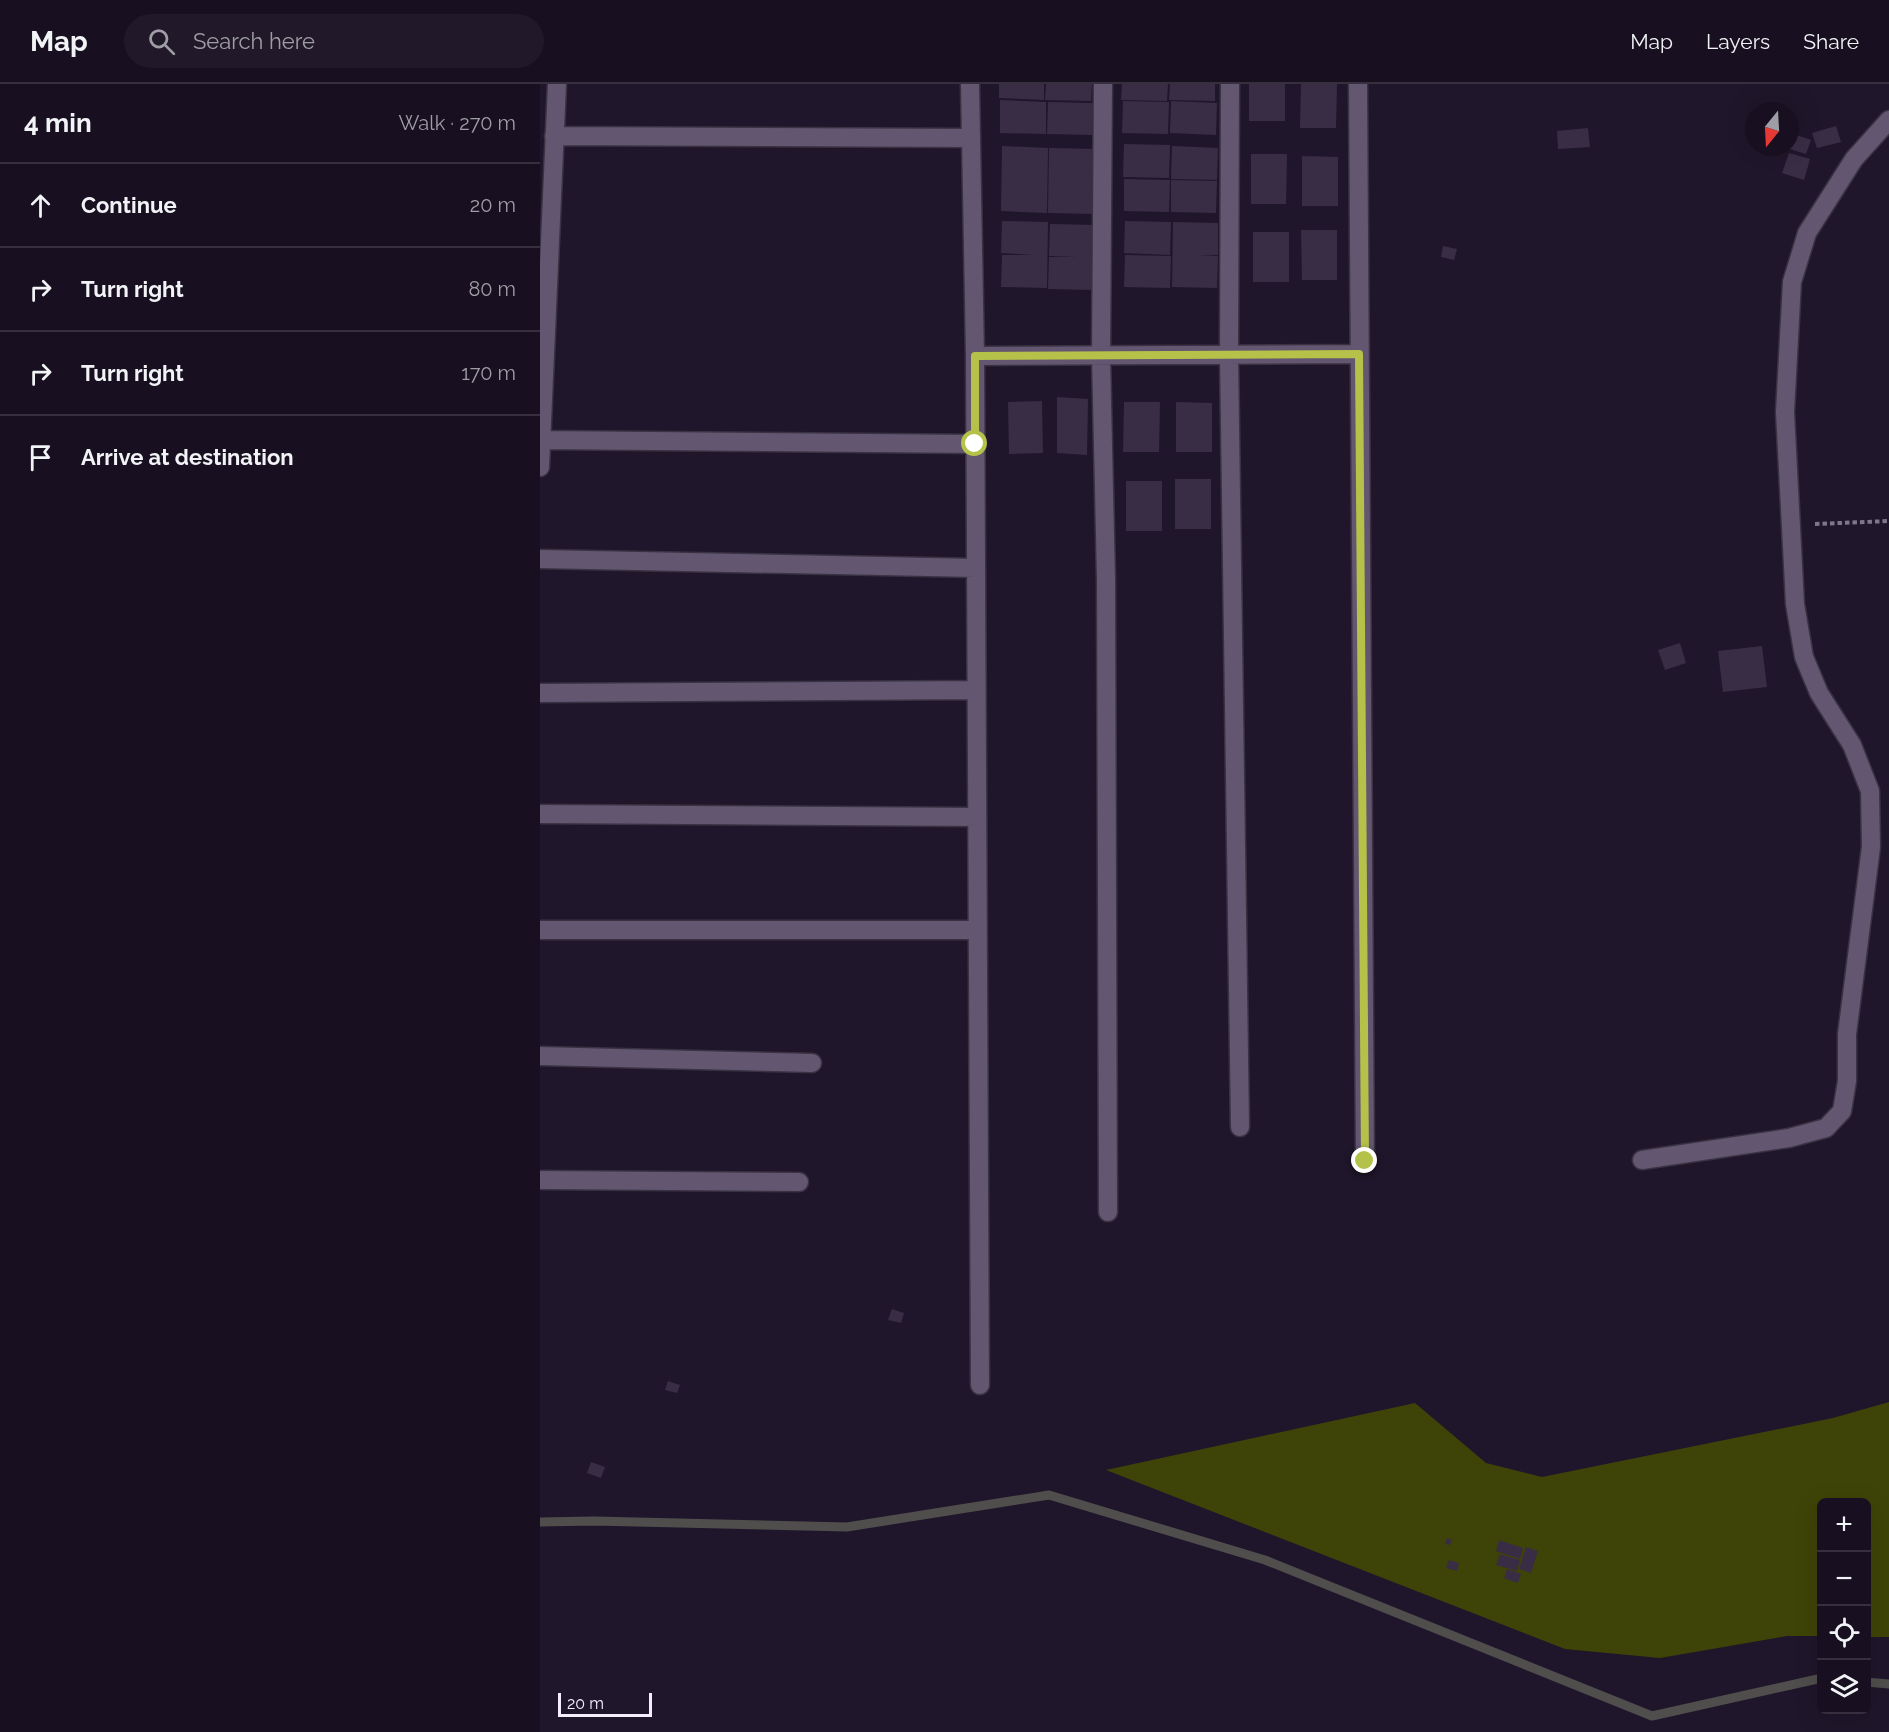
<!DOCTYPE html>
<html lang="en">
<head>
<meta charset="utf-8">
<style>
  body { margin:0; font-family:Raleway,sans-serif; background:#211929; color:#f1f3f6 }
  .controls { position:absolute; right:18px; bottom:18px; display:grid; overflow:hidden; border-radius:9px; box-shadow:0 6px 24px #0002 }
  .controls button { width:54px; height:54px; display:grid; place-items:center; padding:0; border:0; border-bottom:2px solid #36303e; background:#181020; color:#f1f3f6; font:30px sans-serif }
  .compass { position:absolute; left:1205px; top:18px; width:54px; height:54px; border-radius:50%; background:#181020; box-shadow:0 6px 24px #0002; rotate:198deg }
  .scale { position:absolute; left:18px; bottom:15px; width:94px; box-sizing:border-box; padding-left:6px; border:3px solid #f4edfd; border-top:0; font-size:16px; line-height:21px; white-space:nowrap; color:#f4edfd; -webkit-text-stroke:4px #20162b; paint-order:stroke }
  .stop { position:absolute; width:18px; height:18px; margin:-14px; border:4px solid #b5c249; border-radius:50%; background:#fff }
  .stop.end { background:#b5c249; border-color:#fff; box-shadow:0 2px 6px #0008 }
  .list { margin:0; padding:0; list-style:none }
  h2 { display:flex; justify-content:space-between; align-items:center; height:78px; margin:0; padding:0 24px; font-size:26px }
  h2 small { font-size:20px; font-weight:400; color:#9f9da5 }
  .list li { display:grid; grid-template-columns:39px 1fr auto; gap:18px; align-items:center; box-sizing:border-box; height:84px; padding:0 24px; border-top:2px solid #36303e }
  .list b { display:block; font-size:22px; white-space:nowrap }
  .list em { font-size:20px; font-style:normal; color:#9f9da5 }
  .icon { flex:none; width:33px; height:33px; fill:none; stroke:currentColor; stroke-width:2; stroke-linecap:round; stroke-linejoin:round }
  .map { position:relative; flex:none; width:1349px; height:1648px; overflow:hidden }
  header { display:flex; align-items:center; gap:36px; box-sizing:border-box; height:84px; padding:0 30px; background:#181020; border-bottom:2px solid #36303e }
  header strong { font-size:28px }
  nav { display:flex; gap:33px; margin-inline-start:auto; font-size:21px }
  .search { width:420px; height:54px; background:#211929; display:flex; align-items:center; gap:15px; box-sizing:border-box; padding:0 21px; border-radius:33px; color:#9f9da5; font-size:22px }
  main { display:flex }
  aside { flex:1; background:#181020 }
  .map>svg:first-child { display:block }
  .forest { fill:#3e4407 }
  .lines { fill:none; stroke-linecap:round; stroke-linejoin:round }
  .stream { stroke:#4f4e4c; stroke-width:9 }
  .building { fill:#382d44 }
  .minor-casing { stroke:#393242; stroke-width:21 }
  .path { stroke:#7f7789; stroke-width:4; stroke-dasharray:4.5 3; stroke-linecap:butt }
  .minor { stroke:#625670; stroke-width:18 }
  .route { stroke:#b5c249; stroke-width:8 }
</style>
</head>
<body>
<header>
<strong>Map</strong>
<div class="search"><svg class="icon" aria-label="search" viewBox="0 0 24 24"><circle cx="10" cy="10" r="6"/><path d="M15 15l6 6"/></svg>Search here</div>
<nav><a>Map</a><a>Layers</a><a>Share</a></nav>
</header>
<main>
<aside>
<h2>4 min<small>Walk · 270 m</small></h2>
<ul class="list">
<li><svg class="icon" aria-label="ahead" viewBox="0 0 24 24"><path d="M12 20V5M6 11l6-6 6 6"/></svg><div><b>Continue</b></div><em>20 m</em></li>
<li><svg class="icon" aria-label="right" viewBox="0 0 24 24"><path d="M7 20v-9h11M14 6l5 5-5 5"/></svg><div><b>Turn right</b></div><em>80 m</em></li>
<li><svg class="icon" aria-label="right" viewBox="0 0 24 24"><path d="M7 20v-9h11M14 6l5 5-5 5"/></svg><div><b>Turn right</b></div><em>170 m</em></li>
<li><svg class="icon" aria-label="arrive" viewBox="0 0 24 24"><path d="M6 21V4h12l-3 4 3 4H6"/></svg><div><b>Arrive at destination</b></div></li>
</ul>
</aside>
<div class="map">
<svg width="1349" height="1648" viewBox="0 0 1349 1648">
  <rect width="100%" height="100%" fill="#20162b"/>
  <path class="forest" d="M1349,1318V1553H1327L1326,1418H1282L1281,1552H1247L1120,1574L1025,1565L566,1386L875,1319L946,1379L1002,1393L1293,1334Z"/>
  <g class="lines">
    <path class="stream" d="M0,1438L54,1437L307,1443L509,1411L725,1476L1112,1632L1282,1594
      M1326,1598L1349,1600"/>
  </g>
  <path class="building" d="M459,0H504V16L459,14Z
    M506,0H552L551,17L505,16Z
    M582,0H628L627,17L581,16Z
    M630,0H675V17L629,16Z
    M709,0H745V37H709Z
    M761,0H797L796,44H760Z
    M460,16L506,18V50L460,49Z
    M583,17L629,18L628,50L582,49Z
    M631,17L677,19L676,51L630,49Z
    M508,18L553,19L552,51L507,50Z
    M1296,42L1301,58L1277,64L1272,49Z
    M1048,44L1050,63L1018,65L1017,47Z
    M1251,49L1271,56L1266,70L1250,65Z
    M584,60L630,61L629,94L583,93Z
    M462,62L508,64L507,129L461,127Z
    M632,62L678,64L677,96L631,95Z
    M509,64L555,65L554,130L508,129Z
    M1249,69L1270,75L1264,96L1242,89Z
    M711,70H747L746,120H711Z
    M762,72L798,73V122H762Z
    M584,95L630,96L629,128L584,127Z
    M631,96L677,97L676,129L631,128Z
    M462,137L508,138L507,204L461,203L462,171H495L461,169Z
    M585,137L631,138L630,171L584,169Z
    M633,138L678,139V171L659,172H678L677,204L632,203Z
    M510,140L555,141L554,206L508,205L509,173H537L509,172Z
    M761,146H797V196H762Z
    M713,148H749V198H713Z
    M903,162L917,165L914,176L901,173Z
    M585,171L631,172L630,204L584,203Z
    M517,313L548,315L547,371L517,369Z
    M502,317L503,369L469,370L468,318Z
    M584,318H620L619,368H583Z
    M636,318L672,319V368H636Z
    M635,395H671V445H635Z
    M586,397H622V447H586Z
    M1140,559L1146,579L1125,586L1118,566Z
    M1222,562L1227,603L1183,608L1178,567Z
    M352,1225L364,1229L361,1239L348,1236Z
    M128,1297L140,1301L137,1309L125,1306Z
    M51,1378L65,1383L61,1394L47,1389Z
    M907,1454L912,1456L910,1461L905,1460Z
    M959,1456L983,1464L980,1475L956,1467Z
    M986,1463L998,1467L991,1489L979,1485Z
    M960,1470L980,1476L977,1487L956,1481Z
    M909,1476L919,1479L917,1487L906,1484Z
    M967,1485L981,1490L978,1499L964,1494Z"/>
  <g class="lines">
    <g class="minor-casing">
      <path id="minor" d="M430,0L435,272L440,1301
        M563,0L561,272L566,495L568,1128
        M690,0L689,271L700,1043
        M818,0L825,1077
        M14,52L431,54
        M435,272L819,270
        M1,356L435,360
        M0,383L17,0
        M0,475L436,484
        M0,609L436,606
        M0,730L437,733
        M0,846H437
        M0,972L272,979
        M1102,1076L1249,1054L1286,1044L1302,1027L1307,997V950L1331,763L1330,707L1312,661L1279,609L1264,573L1255,520L1245,328L1252,198L1267,149L1314,75L1349,36
        M0,1096L259,1098"/>
    </g>
    <path class="path" d="M1275,440L1349,437"/>
    <use href="#minor" class="minor"/>
  </g>
  <g class="lines">
    <path class="route" d="M435,360V272L819,270L825,1077"/>
  </g>
</svg>
<div class="controls">
<button>+</button>
<button>−</button>
<button><svg class="icon" aria-label="locate" viewBox="0 0 24 24"><circle cx="12" cy="12" r="6"/><path d="M12 2v4M12 18v4M2 12h4M18 12h4"/></svg></button>
<button><svg class="icon" aria-label="layers" viewBox="0 0 24 24"><path d="M12 4l9 5-9 5-9-5zM3 14l9 5 9-5"/></svg></button>
</div>
<svg class="compass" viewBox="-18 -18 36 36"><path d="M0-13l5 13h-10z" fill="#e53935"/><path d="M0 13l5-13h-10z" fill="#9f9da5"/></svg>
<div class="scale">20 m</div>
<div class="stop" style="left:435px;top:360px"></div>
<div class="stop end" style="left:825px;top:1077px"></div>
</div>
</main>
</body>
</html>
